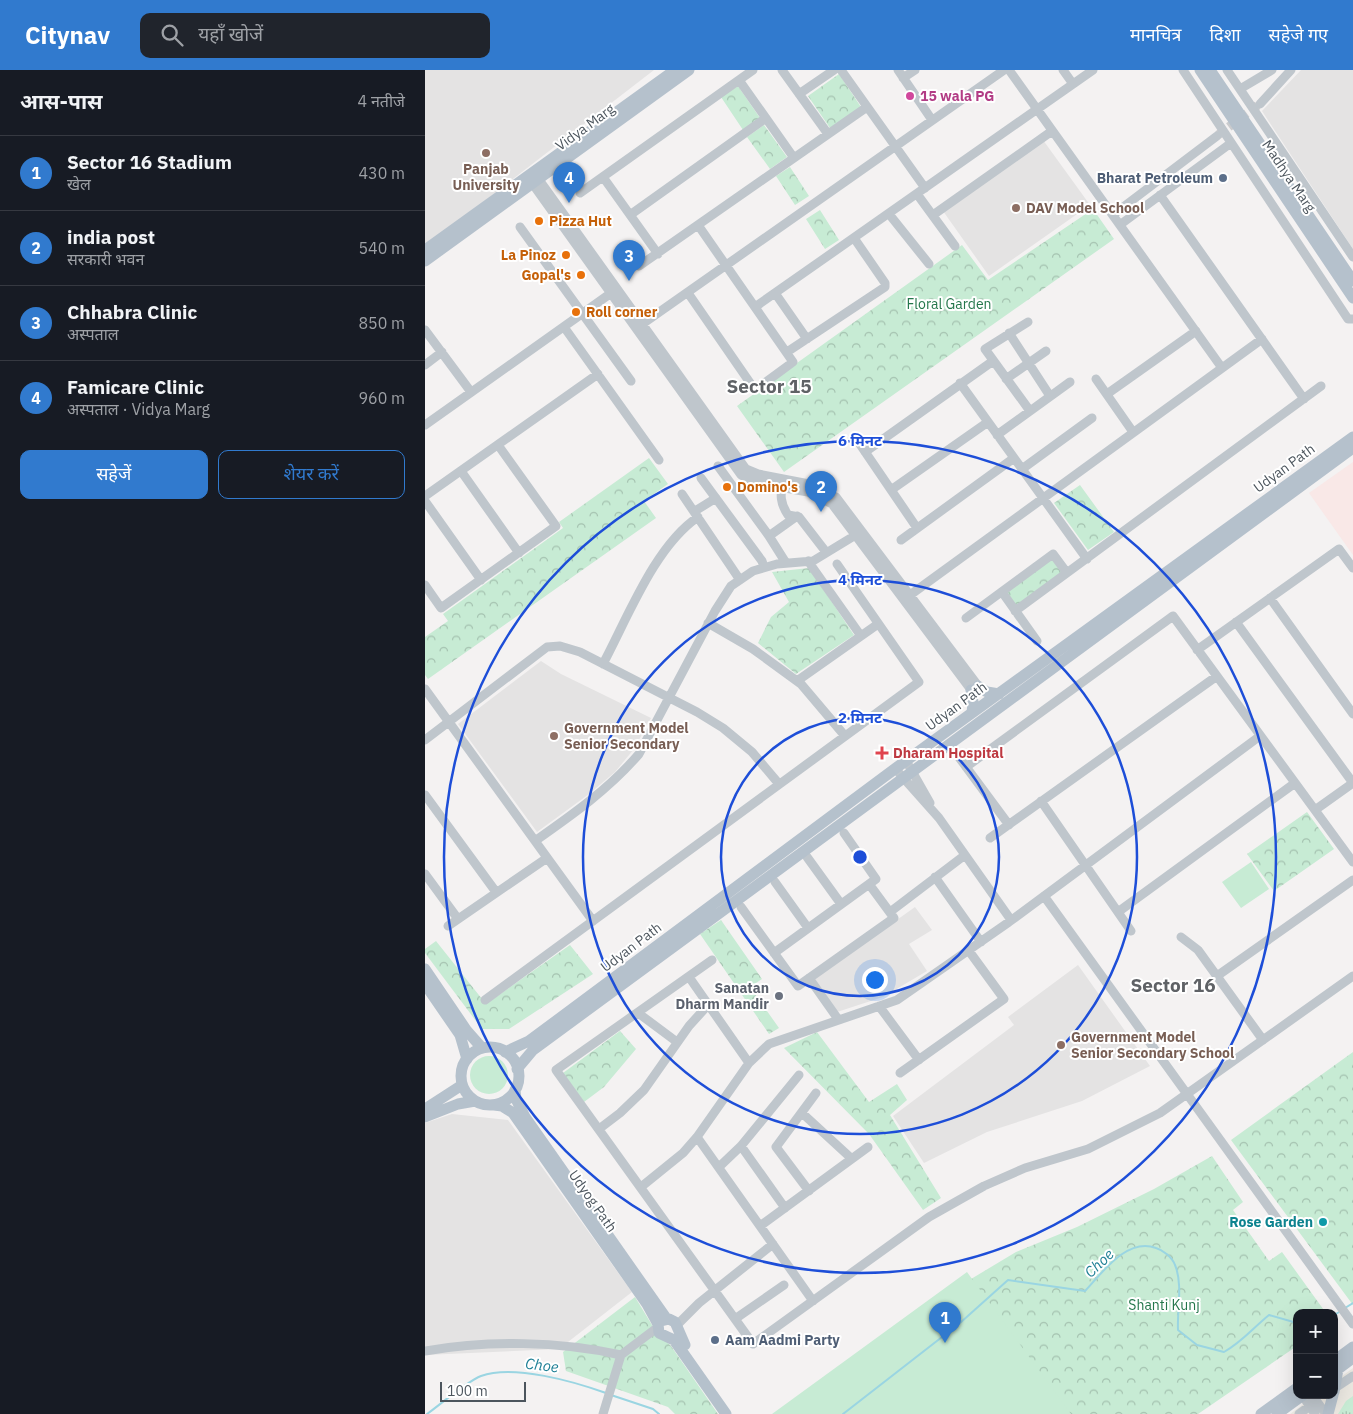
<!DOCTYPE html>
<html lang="hi">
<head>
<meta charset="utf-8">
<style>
  body { margin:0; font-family:"IBM Plex Sans","Noto Sans Devanagari",sans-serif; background:#20242c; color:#f1f3f6 }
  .controls { position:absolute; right:15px; bottom:15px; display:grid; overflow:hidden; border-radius:10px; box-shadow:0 5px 20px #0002 }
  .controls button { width:45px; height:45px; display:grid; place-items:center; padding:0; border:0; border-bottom:1px solid #363941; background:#171b24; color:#f1f3f6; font:25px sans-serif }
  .scale { position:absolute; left:15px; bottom:12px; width:86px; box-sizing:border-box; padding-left:5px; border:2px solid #4c555d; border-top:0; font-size:14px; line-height:18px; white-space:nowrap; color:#4c555d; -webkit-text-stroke:4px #fff; paint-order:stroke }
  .you { position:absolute; left:449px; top:909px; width:18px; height:18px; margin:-12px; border:4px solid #fff; border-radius:50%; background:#1a73e8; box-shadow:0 0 0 8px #1a73e833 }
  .badge { display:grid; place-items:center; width:32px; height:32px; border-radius:50%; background:#317ace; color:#fff; font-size:16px; font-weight:700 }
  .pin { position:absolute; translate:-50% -41px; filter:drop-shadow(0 1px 2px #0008) }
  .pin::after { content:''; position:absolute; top:26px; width:18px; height:15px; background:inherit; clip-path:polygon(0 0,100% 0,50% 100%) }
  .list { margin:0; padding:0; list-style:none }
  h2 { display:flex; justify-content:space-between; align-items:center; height:65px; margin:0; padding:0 20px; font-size:21px }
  h2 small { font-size:16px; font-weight:400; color:#9ea1a6 }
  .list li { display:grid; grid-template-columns:32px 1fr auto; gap:15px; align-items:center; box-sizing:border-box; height:75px; padding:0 20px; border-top:1px solid #363941 }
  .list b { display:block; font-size:19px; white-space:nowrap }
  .list p { margin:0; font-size:16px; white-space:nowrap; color:#9ea1a6 }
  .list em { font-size:16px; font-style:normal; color:#9ea1a6 }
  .actions { display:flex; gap:10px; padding:15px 20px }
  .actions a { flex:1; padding:11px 0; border:1px solid #317ace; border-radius:10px; text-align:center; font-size:18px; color:#317ace }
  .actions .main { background:#317ace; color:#fff }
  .icon { flex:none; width:28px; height:28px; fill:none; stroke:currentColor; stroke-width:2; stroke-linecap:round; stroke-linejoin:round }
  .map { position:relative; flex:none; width:928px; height:1344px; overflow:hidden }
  header { display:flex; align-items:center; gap:30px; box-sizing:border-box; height:70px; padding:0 25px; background:#317ace; color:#fff }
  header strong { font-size:24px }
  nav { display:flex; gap:28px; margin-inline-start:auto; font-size:18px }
  .search { width:350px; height:45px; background:#20242c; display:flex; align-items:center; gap:12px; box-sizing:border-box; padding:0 18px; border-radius:10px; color:#9ea1a6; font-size:19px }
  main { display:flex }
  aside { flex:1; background:#171b24 }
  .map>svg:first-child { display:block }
  .commercial { fill:#eae7e0 }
  .education { fill:#e4e3e3 }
  .medical { fill:#f9e8e7 }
  .grass { fill:url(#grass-tufts) }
  .forest { fill:url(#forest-crowns) }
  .garden { fill:#c7ebd4 }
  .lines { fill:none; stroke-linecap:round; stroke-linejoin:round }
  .stream { stroke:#9ad5e2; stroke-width:2 }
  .minor-tunnel { stroke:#cacbcd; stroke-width:9; stroke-dasharray:9 4.5; stroke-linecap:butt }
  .minor { stroke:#bfc6cc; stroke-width:9 }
  .major { stroke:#b5c1cc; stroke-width:11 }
  .ring { fill:none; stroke:#1d4ed8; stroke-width:2.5 }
  .hotel-dot { fill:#d1479c; stroke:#fff; stroke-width:2 }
  .education-dot { fill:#8d6e63; stroke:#fff; stroke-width:2 }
  .service-dot { fill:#5c6f8a; stroke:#fff; stroke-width:2 }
  .food-dot { fill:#e8710a; stroke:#fff; stroke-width:2 }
  .health-dot { fill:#e0444e; stroke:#fff; stroke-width:2 }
  .worship-dot { fill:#6b7280; stroke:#fff; stroke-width:2 }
  .culture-dot { fill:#0f9aa8; stroke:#fff; stroke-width:2 }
  .labels { text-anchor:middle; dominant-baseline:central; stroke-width:4; stroke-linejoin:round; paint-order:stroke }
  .hotel-label { font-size:14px; font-weight:bold; fill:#b23c85; stroke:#fff; text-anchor:start }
  .street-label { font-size:14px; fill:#4c555d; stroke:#fff }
  .education-label { font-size:14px; font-weight:bold; fill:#785e54; stroke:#fff; text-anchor:start }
  .service-label { font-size:14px; font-weight:bold; fill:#4e5e75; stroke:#fff; text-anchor:end }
  .food-label { font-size:14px; font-weight:bold; fill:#c56008; stroke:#fff; text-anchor:start }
  .park-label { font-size:14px; fill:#24764b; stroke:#fff }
  .health-label { font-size:14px; font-weight:bold; fill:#be3a42; stroke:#fff; text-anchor:start }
  .worship-label { font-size:14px; font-weight:bold; fill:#5b616d; stroke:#fff; text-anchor:end }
  .culture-label { font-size:14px; font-weight:bold; fill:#0d838f; stroke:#fff; text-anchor:end }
  .water-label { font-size:15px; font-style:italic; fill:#1e7f95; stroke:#fff }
  .district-label { font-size:19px; font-weight:bold; fill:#5f6266; stroke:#fff }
  .centre { fill:#1d4ed8; stroke:#fff; stroke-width:2.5 }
  .ring-label { font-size:15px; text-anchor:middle; font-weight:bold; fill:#1d4ed8; stroke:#fff; stroke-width:4; stroke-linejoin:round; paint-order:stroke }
</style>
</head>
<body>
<header>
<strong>Citynav</strong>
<div class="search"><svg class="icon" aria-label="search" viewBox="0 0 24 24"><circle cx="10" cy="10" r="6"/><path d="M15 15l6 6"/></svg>यहाँ खोजें</div>
<nav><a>मानचित्र</a><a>दिशा</a><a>सहेजे गए</a></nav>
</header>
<main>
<aside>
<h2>आस-पास<small>4 नतीजे</small></h2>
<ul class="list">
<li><span class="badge">1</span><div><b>Sector 16 Stadium</b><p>खेल</p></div><em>430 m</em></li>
<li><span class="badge">2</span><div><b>india post</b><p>सरकारी भवन</p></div><em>540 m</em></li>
<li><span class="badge">3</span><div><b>Chhabra Clinic</b><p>अस्पताल</p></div><em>850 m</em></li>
<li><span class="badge">4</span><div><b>Famicare Clinic</b><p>अस्पताल · Vidya Marg</p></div><em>960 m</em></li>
</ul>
<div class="actions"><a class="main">सहेजें</a><a>शेयर करें</a></div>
</aside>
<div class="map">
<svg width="928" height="1344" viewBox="0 0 928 1344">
  <defs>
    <pattern id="grass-tufts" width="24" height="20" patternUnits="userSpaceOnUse" patternTransform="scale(1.25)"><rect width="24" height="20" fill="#c7ebd4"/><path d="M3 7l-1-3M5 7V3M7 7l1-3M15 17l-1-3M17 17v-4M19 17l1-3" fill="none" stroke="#a4c1af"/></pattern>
    <pattern id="forest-crowns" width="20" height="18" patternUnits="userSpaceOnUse" patternTransform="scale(1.25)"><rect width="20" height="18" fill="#c7ebd4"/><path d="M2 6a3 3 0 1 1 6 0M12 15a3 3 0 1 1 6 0" fill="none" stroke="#a4c1af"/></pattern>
  </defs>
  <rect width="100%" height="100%" fill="#f4f2f2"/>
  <path class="commercial" d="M928,1298V1344H865L891,1325H909V1312Z"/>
  <path class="education" d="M0,0H229L0,177Z
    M876,0H928V179L837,41Z
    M618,70L665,135L564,206L518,141Z
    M116,591L136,604L226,648L209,679L190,702L164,724L112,762L33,654Z
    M490,837L507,860L484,874L502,901L458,927L412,942L389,909Z
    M653,895L725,996L657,1031L562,1062L499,1093L468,1046L589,955L583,947Z
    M27,1044L83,1050L207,1222L134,1279L0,1285V1053Z"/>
  <path class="medical" d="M928,392V485L884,423Z"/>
  <path class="grass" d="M928,1326V1344H913L921,1331Z"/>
  <path class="forest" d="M414,4L436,37L405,58L383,26Z
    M313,16L335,48L318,60L296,27Z
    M339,55L362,87L345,99L322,67Z
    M365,97L384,126L370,135L351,106Z
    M668,139L689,169L359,402L312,336L537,175L563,210Z
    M395,140L414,170L400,179L381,149Z
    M224,388L243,414L219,431L231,448L3,609L0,605V567L23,551L18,544L138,458L134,452Z
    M655,415L689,462L663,480L629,433Z
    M627,487L638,502L591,536L581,522Z
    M384,498L429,565L371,604L333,573L346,547L364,532L347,502Z
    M882,742L909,779L849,821L822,784Z
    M296,850L337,909L325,917L354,958L344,964L275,864Z
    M11,871L61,934L145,875L168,904L84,959H57L0,883V879Z
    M195,961L211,979L179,1017L159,1032L138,1003Z
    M392,962L444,1032L472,1014L482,1030L465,1045L516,1128L498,1140L444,1064L359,978Z
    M928,982V1235L806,1070Z
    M787,1086L818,1132L808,1140L844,1191L857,1182L901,1243H872V1276L773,1344H643L546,1209L591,1182L652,1157L729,1119Z
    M210,1227L230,1260L246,1276L293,1344H250L243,1337L141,1301L138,1282Z"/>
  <path class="garden" d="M826,792L844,819L816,838L797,812Z
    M45 1005a19 19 0 1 1 38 0a19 19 0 1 1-38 0Z
    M542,1202L646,1344H347Z"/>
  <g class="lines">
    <path class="stream" d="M920,1238L928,1233
      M909,1245L916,1241
      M186,1325L228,1339L234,1344
      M2,1344C16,1334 41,1312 56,1306C89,1294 150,1312 181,1323
      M418,1344L535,1253L583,1210L660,1221C677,1203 702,1167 731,1178C738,1180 747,1187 750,1195C758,1214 752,1240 753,1260L772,1275L799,1282C817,1272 828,1258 844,1245L872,1253"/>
    <path class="minor-tunnel" d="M793,65L833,35"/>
    <path class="minor" d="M357,0L403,64
      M416,0L500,118
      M473,0L507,50
      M584,0L797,298
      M638,0L648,14
      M758,0L923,249H928
      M802,0L928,187
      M478,8L490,0
      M314,10L369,88
      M815,19L847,0
      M374,24L409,0
      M835,34L866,0
      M110,104L321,399L333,404L384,414L411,427L557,621
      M178,107L233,184
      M104,109L316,405L332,413L383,422L407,434L550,625
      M155,123L328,0
      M492,124L530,176
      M735,125L879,329
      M464,144L504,194
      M689,144L792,66
      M205,145L341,48
      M508,145L627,61
      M696,154L806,73
      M95,157L206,311
      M214,196L442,37
      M263,223L330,320L368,292L273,155
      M350,223L382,269
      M330,237L668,0
      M603,252L560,279L605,341
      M139,257L234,390
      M213,257L579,0
      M0,260L46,322
      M584,263L625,326
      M362,282L460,217V213L429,168
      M0,295L17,282
      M581,309L621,281
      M671,309L708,362
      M535,313L662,489
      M682,324L771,261
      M0,355L189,221
      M572,365L645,312
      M430,367L492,458
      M440,382L568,291
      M293,396L344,466
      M597,399L667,348
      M36,401L94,483
      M276,408L337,491L339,497
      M358,411C355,425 355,433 363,445L374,447L401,482
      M466,420L563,352
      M257,424L315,510
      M0,426L173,304
      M0,431L56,510
      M270,441L291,428
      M476,470L589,388
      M383,491L436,566
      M361,493L344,466L372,446
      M0,515L16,538L131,456L73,375
      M577,522L612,571
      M481,528L837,269
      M845,528L928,644
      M590,541L896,316
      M541,548L628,484L642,503
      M811,552L928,713
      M283,553L328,579L376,614L420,666
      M772,580L914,479L928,498
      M178,594C203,547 230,476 273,447
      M372,611L453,554
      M0,619L168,851
      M0,670L122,577L135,576L155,582L272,642L298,658L327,682L354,714
      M533,686L584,755
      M484,696L505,733
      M541,697L748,546L928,792
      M474,703L514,748L586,850
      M0,725L71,822
      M616,731L706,861
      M890,740L928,713
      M565,768L792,606
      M110,771C147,745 184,719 214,684L290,541L306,516L328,501L352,494L388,491L434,463
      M382,787L416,834
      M0,804L33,849
      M510,807L556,872
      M350,812L383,858
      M619,826L928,1254
      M316,837L373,916L469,848L444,814
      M465,842L540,785
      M693,842L870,713
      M23,856L122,788
      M756,867L773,880L838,970
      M349,883L451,809L419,763
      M287,890L131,1000L328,1274L504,1147L559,1116L600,1098L663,1079L735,1043L928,906
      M792,906L928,810
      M264,907L324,993
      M384,908L413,949
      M60,930L494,612L412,494
      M454,936L494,990
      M213,943L252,972
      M475,1003L579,929L544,881
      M377,1043L427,1089
      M174,1059L195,1043L219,1020L264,956L283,935
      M272,1067L388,1231
      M316,1076L360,1138
      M294,1097L316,1076L374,1005
      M216,1117L258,1083L272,1067L324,993L344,974L472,930L584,852L835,666
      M384,1121L351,1077L391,1023
      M335,1156L443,1077
      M310,1249L359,1215
      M252,1255L274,1233L348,1174
      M0,1281C63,1270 134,1271 196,1285
      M910,1318L928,1306
      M877,1325L890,1344
      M887,1325L901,1344
      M178,1344L196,1285L233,1257
      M874,1344L885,1336"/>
    <path class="major" d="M775,0L928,228
      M785,0L928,211
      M0,180L250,0
      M0,191L264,0
      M553,616L562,622L574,624
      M546,620L548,632L547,643
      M0,899L42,961L57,978
      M0,914L35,965L42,989
      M36 1006a29 29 0 1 1 58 0a29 29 0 1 1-58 0Z
      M80,982L104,971L471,698L928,367
      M92,999L108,980C380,778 654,578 928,378
      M90,1020L91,1029L100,1047L241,1248
      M69,1035L77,1036L88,1043L222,1234L233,1254L234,1263L249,1270L301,1344
      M0,1039L37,1015
      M0,1047L33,1034L50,1031
      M236,1251L244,1249L250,1252L260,1275
      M909,1291L928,1277
      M909,1302L928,1288
      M909,1322L913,1299
      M836,1344L872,1318
      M852,1344L878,1325
      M903,1344L908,1325"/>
  </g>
  <g class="ring">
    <circle cx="435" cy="787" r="139"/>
    <circle cx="435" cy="787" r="277"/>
    <circle cx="435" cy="787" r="416"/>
  </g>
  <circle class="hotel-dot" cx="485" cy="26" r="5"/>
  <g class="education-dot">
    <circle cx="61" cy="83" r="5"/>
    <circle cx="591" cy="138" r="5"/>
    <circle cx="129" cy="666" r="5"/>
    <circle cx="636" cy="975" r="5"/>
  </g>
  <g class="service-dot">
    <circle cx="798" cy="108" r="5"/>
    <circle cx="290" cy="1270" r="5"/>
  </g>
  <g class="food-dot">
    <circle cx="114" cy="151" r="5"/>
    <circle cx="141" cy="185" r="5"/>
    <circle cx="156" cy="205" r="5"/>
    <circle cx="151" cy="242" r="5"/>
    <circle cx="302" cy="417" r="5"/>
  </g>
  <path class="health-dot" d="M454.5 675.5h5v5h5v5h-5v5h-5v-5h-5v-5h5z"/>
  <circle class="worship-dot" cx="354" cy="926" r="5"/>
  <circle class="culture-dot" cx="898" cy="1152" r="5"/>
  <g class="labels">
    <g class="hotel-label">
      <text x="495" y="26">15 wala PG</text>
    </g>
    <g class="street-label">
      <text transform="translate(160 57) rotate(-36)">Vidya Marg</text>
      <text transform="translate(864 106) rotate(56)">Madhya Marg</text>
      <text transform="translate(859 398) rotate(-36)">Udyan Path</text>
      <text transform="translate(531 636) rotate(-36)">Udyan Path</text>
      <text transform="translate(206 877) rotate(-37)">Udyan Path</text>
      <text transform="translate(168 1131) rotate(55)">Udyog Path</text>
    </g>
    <g class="education-label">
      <text x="61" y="99" text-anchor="middle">Panjab<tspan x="61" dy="16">University</tspan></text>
      <text x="601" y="138">DAV Model School</text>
      <text x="139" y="658">Government Model<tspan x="139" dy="16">Senior Secondary</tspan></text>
      <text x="646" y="967">Government Model<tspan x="646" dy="16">Senior Secondary School</tspan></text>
    </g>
    <g class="service-label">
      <text x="788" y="108">Bharat Petroleum</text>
      <text x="300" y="1270" text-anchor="start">Aam Aadmi Party</text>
    </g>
    <g class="food-label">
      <text x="124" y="151">Pizza Hut</text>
      <text x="131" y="185" text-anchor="end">La Pinoz</text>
      <text x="146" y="205" text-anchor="end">Gopal's</text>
      <text x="161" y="242">Roll corner</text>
      <text x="312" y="417">Domino's</text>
    </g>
    <g class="park-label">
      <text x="524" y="234">Floral Garden</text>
      <text x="739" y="1235">Shanti Kunj</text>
    </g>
    <g class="health-label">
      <text x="468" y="683">Dharam Hospital</text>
    </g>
    <g class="worship-label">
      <text x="344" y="918">Sanatan<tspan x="344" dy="16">Dharm Mandir</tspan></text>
    </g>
    <g class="culture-label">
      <text x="888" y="1152">Rose Garden</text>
    </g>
    <g class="water-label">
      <text transform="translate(674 1193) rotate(-44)">Choe</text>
      <text transform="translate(117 1295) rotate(7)">Choe</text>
    </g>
    <g class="district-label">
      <text x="344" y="316">Sector 15</text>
      <text x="748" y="915">Sector 16</text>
    </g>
  </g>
  <circle cx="435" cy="787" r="8" class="centre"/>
  <g class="ring-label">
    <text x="435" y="376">6 मिनट</text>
    <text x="435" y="515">4 मिनट</text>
    <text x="435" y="653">2 मिनट</text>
  </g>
</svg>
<div class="controls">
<button>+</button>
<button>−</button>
</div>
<div class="scale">100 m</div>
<div class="you"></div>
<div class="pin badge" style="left:520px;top:1273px">1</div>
<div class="pin badge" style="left:396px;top:442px">2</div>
<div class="pin badge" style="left:204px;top:211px">3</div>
<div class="pin badge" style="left:144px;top:133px">4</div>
</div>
</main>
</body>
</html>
